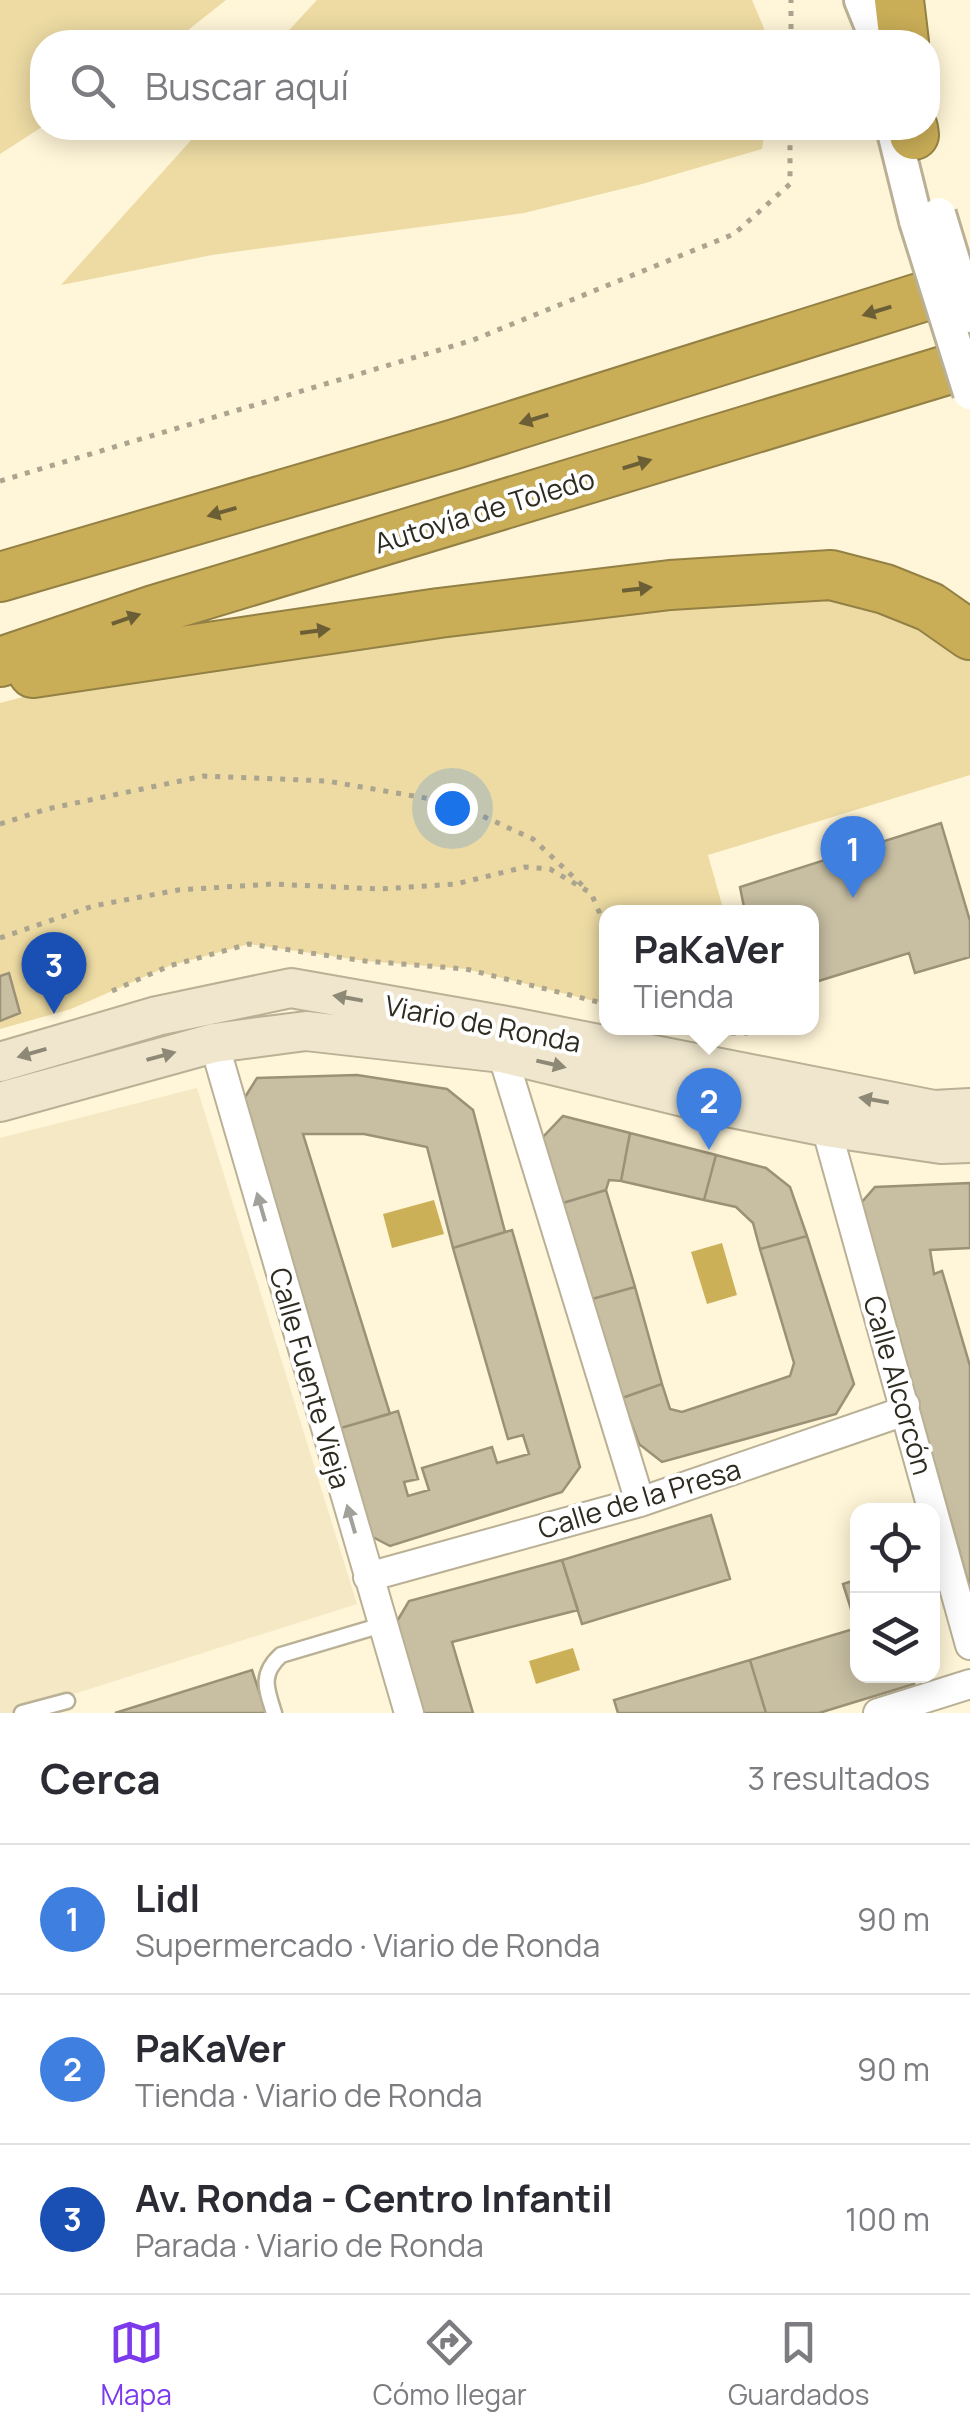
<!DOCTYPE html>
<html lang="es">
<head>
<meta charset="utf-8">
<style>
  body { margin:0; font-family:Manrope,sans-serif; background:#f2f2f3; color:#2b2b33 }
  .controls { position:absolute; right:30px; bottom:30px; display:grid; overflow:hidden; border-radius:20px; box-shadow:0 5px 25px #0003 }
  .controls button { width:90px; height:90px; display:grid; place-items:center; padding:0; border:0; border-bottom:2px solid #e1e1e2; background:#fff; color:#2b2b33; font:50px sans-serif }
  .you { position:absolute; left:452px; top:808px; width:35px; height:35px; margin:-25px; border:8px solid #fff; border-radius:50%; background:#1a73e8; box-shadow:0 0 0 15px #1a73e833 }
  .badge { display:grid; place-items:center; width:65px; height:65px; border-radius:50%; background:#7c3aed; color:#fff; font-size:32px; font-weight:700 }
  .pin { position:absolute; translate:-50% -82px; filter:drop-shadow(0 2px 5px #0008) }
  .pin::after { content:''; position:absolute; top:52px; width:35px; height:30px; background:inherit; clip-path:polygon(0 0,100% 0,50% 100%) }
  .popup { position:absolute; left:599px; top:905px; width:220px; height:130px; box-sizing:border-box; display:grid; place-content:center; border-radius:20px; background:#fff; filter:drop-shadow(0 2px 8px #0005); font-size:32px; white-space:nowrap; color:#7c7c81 }
  .popup b { font-size:38px; color:#2b2b33 }
  .popup::after { content:''; position:absolute; left:50%; top:100%; margin-left:-20px; border:20px solid transparent; border-top-color:#fff }
  .list { margin:0; padding:0; list-style:none }
  h2 { display:flex; justify-content:space-between; align-items:center; height:130px; margin:0; padding:0 40px; font-size:42px }
  h2 small { font-size:32px; font-weight:400; color:#7c7c81 }
  .list li { display:grid; grid-template-columns:65px 1fr auto; gap:30px; align-items:center; box-sizing:border-box; height:150px; padding:0 40px; border-top:2px solid #e1e1e2 }
  .list b { display:block; font-size:38px; white-space:nowrap }
  .list p { margin:0; font-size:32px; white-space:nowrap; color:#7c7c81 }
  .list em { font-size:32px; font-style:normal; color:#7c7c81 }
  .icon { flex:none; width:55px; height:55px; fill:none; stroke:currentColor; stroke-width:2; stroke-linecap:round; stroke-linejoin:round }
  .map { position:relative; flex:none; width:970px; height:1713px; overflow:hidden }
  .search { position:absolute; background:#fff; box-shadow:0 5px 25px #0003; left:30px; right:30px; top:30px; height:110px; display:flex; align-items:center; gap:25px; box-sizing:border-box; padding:0 35px; border-radius:40px; color:#7c7c81; font-size:38px }
  .sheet { height:580px; background:#fff }
  nav { display:flex; justify-content:space-around; align-items:center; box-sizing:border-box; height:140px; border-top:2px solid #e1e1e2; background:#fff; font-size:28px; color:#7c7c81 }
  nav a { display:grid; justify-items:center; gap:5px }
  nav .on { color:#7c3aed }
  .map>svg:first-child { display:block }
  .built { fill:#f4e8c5 }
  .green { fill:#eddba3 }
  .water { fill:#ccb058 }
  .building { fill:#c8bfa3; stroke:#9a9176; stroke-width:2.5 }
  .lines { fill:none; stroke-linecap:round; stroke-linejoin:round }
  .service-casing { stroke:#b9b095; stroke-width:19 }
  .minor-casing { stroke:#b9b095; stroke-width:32 }
  .tertiary-casing { stroke:#b9b095; stroke-width:38 }
  .secondary-casing { stroke:#b9b095; stroke-width:42 }
  .motorway-casing { stroke:#938044; stroke-width:52 }
  .path { stroke:#aba48e; stroke-width:5; stroke-dasharray:5 8; stroke-linecap:butt }
  .service { stroke:#fff; stroke-width:14 }
  .minor { stroke:#fff; stroke-width:28 }
  .tertiary { stroke:#fff; stroke-width:32 }
  .secondary { stroke:#efe6cd; stroke-width:38 }
  .motorway { stroke:#c9ad57; stroke-width:48 }
  .tertiary-bridge-casing { stroke:#b9b095; stroke-width:38; stroke-linecap:butt }
  .tertiary-bridge { stroke:#fff; stroke-width:32 }
  .oneway { fill:#6c5f36 }
  .oneway2 { fill:#8e8876 }
  .oneway3 { fill:#a1a09b }
  .labels { text-anchor:middle; dominant-baseline:central; stroke-width:8; stroke-linejoin:round; paint-order:stroke }
  .street-label { font-size:28px; fill:#2e2b20; stroke:#fff }
</style>
</head>
<body>
<div class="map">
<svg width="970" height="1713" viewBox="0 0 970 1713">
  <rect width="100%" height="100%" fill="#fff5d8"/>
  <path class="built" d="M197,1088L357,1604L14,1713H0V1138Z"/>
  <path class="green" d="M0,0H226L173,42H42V127L0,154Z
    M317,0H752L765,31L763,42H278Z
    M202,128H765L762,149L642,184L524,213L212,255L61,285Z
    M748,577L970,635V775L708,855L724,912H606V1004L466,969L365,961L249,944L169,966L71,1009L0,1029V703L219,646Z"/>
  <path class="water" d="M434,1200L444,1234L392,1248L383,1214Z
    M722,1243L737,1295L707,1304L691,1252Z
    M573,1648L580,1670L536,1684L529,1661Z"/>
  <path class="building" d="M941,823L970,921V957L915,973L909,953L812,983V912H766L765,909L745,912L740,887Z
    M9,973L20,1013L0,1021V976Z
    M357,1075L447,1089L473,1110L505,1232L453,1248L427,1147L364,1134H303L390,1414L334,1430L240,1105L257,1078Z
    M563,1116L630,1133L621,1181L609,1180L606,1190L563,1203L542,1138Z
    M630,1133L716,1155L704,1200L621,1181Z
    M716,1155L766,1168L790,1187L807,1236L760,1249L753,1223L736,1207L704,1200Z
    M970,1183V1248L930,1250L934,1274L942,1271L970,1366V1589L861,1203L875,1187Z
    M606,1190L635,1287L592,1299L563,1203Z
    M512,1230L580,1467L562,1492L390,1546L363,1532L334,1430L398,1411L418,1479L404,1482L408,1496L429,1490L422,1468L492,1447L497,1463L529,1454L523,1435L508,1439L453,1248Z
    M807,1236L854,1384L836,1414L662,1462L639,1444L622,1398L662,1384L670,1409L682,1412L790,1376L794,1363L760,1249Z
    M635,1287L662,1384L622,1398L592,1299Z
    M711,1515L730,1579L582,1624L562,1560Z
    M562,1560L578,1610L452,1642L473,1713H423L396,1623L409,1601Z
    M858,1579V1676H919L914,1684L819,1713H766L750,1660L857,1628L843,1584Z
    M750,1660L766,1713H618L614,1700Z
    M252,1670L266,1713H115Z"/>
  <g class="lines">
    <g class="service-casing">
      <path id="service" d="M22,1713L67,1701
        M274,1713C266,1688 260,1674 281,1655L382,1625"/>
    </g>
    <g class="minor-casing">
      <path id="minor" d="M214,1043L409,1713
        M502,1053L640,1502
        M826,1127L970,1645
        M368,1577L640,1502L893,1415L905,1405
        M878,1713L970,1684"/>
    </g>
    <g class="tertiary-casing">
      <path id="tertiary" d="M861,0L878,42
        M893,128L916,221"/>
    </g>
    <g class="secondary-casing">
      <path id="secondary" d="M0,1062L157,1016L291,988L512,1027L934,1110L970,1108
        M0,1102L214,1043L306,1031L502,1053L717,1105L826,1127L941,1144L970,1143"/>
    </g>
    <g class="motorway-casing">
      <path id="motorway" d="M899,0L904,42
        M913,128L914,135
        M0,577L455,444L970,282
        M0,662L154,610L970,363
        M33,673L439,613L670,585L831,575L885,589L930,607L970,635"/>
    </g>
    <path class="path" d="M791,42V0
      M0,481L473,340L734,234L790,184V128
      M0,824L47,809L204,776L327,781L454,803L533,839L583,886
      M0,938L93,906L178,890L272,884L380,889L456,884L525,867L550,869L591,893L606,928
      M112,991L169,966L249,944L365,961L466,969L606,1004
      M731,1033H748V1040"/>
    <use href="#service" class="service"/>
    <use href="#minor" class="minor"/>
    <use href="#tertiary" class="tertiary"/>
    <use href="#secondary" class="secondary"/>
    <use href="#motorway" class="motorway"/>
    <g class="tertiary-bridge-casing">
      <path id="tertiary-bridge" d="M939,214L970,316
        M916,221L970,393"/>
    </g>
    <use href="#tertiary-bridge" class="tertiary-bridge"/>
  </g>
  <defs><path id="oneway-solid" d="M-6-.8H1V-3.2L6.5 0L1 3.2V.8H-6Z" transform="scale(2.5)"/></defs>
  <g class="oneway">
    <use href="#oneway-solid" transform="translate(877 311) rotate(163)"/>
    <use href="#oneway-solid" transform="translate(534 419) rotate(163)"/>
    <use href="#oneway-solid" transform="translate(637 464) rotate(-17)"/>
    <use href="#oneway-solid" transform="translate(222 512) rotate(164)"/>
    <use href="#oneway-solid" transform="translate(637 589) rotate(-7)"/>
    <use href="#oneway-solid" transform="translate(126 619) rotate(-19)"/>
    <use href="#oneway-solid" transform="translate(315 631) rotate(-8)"/>
  </g>
  <g class="oneway2">
    <use href="#oneway-solid" transform="translate(348 998) rotate(-170)"/>
    <use href="#oneway-solid" transform="translate(32 1053) rotate(164)"/>
    <use href="#oneway-solid" transform="translate(161 1056) rotate(-15)"/>
    <use href="#oneway-solid" transform="translate(551 1064) rotate(13)"/>
    <use href="#oneway-solid" transform="translate(874 1100) rotate(-170)"/>
  </g>
  <g class="oneway3">
    <use href="#oneway-solid" transform="translate(261 1207) rotate(-106)"/>
    <use href="#oneway-solid" transform="translate(351 1519) rotate(-106)"/>
  </g>
  <g class="labels">
    <g class="street-label">
      <text transform="translate(484 510) rotate(-17)">Autovía de Toledo</text>
      <text transform="translate(483 1023) rotate(11)">Viario de Ronda</text>
      <text transform="translate(311 1378) rotate(74)">Calle Fuente Vieja</text>
      <text transform="translate(899 1385) rotate(74)">Calle Alcorcón</text>
      <text transform="translate(639 1498) rotate(-17)">Calle de la Presa</text>
    </g>
  </g>
</svg>
<div class="controls">
<button><svg class="icon" aria-label="locate" viewBox="0 0 24 24"><circle cx="12" cy="12" r="6"/><path d="M12 2v4M12 18v4M2 12h4M18 12h4"/></svg></button>
<button><svg class="icon" aria-label="layers" viewBox="0 0 24 24"><path d="M12 4l9 5-9 5-9-5zM3 14l9 5 9-5"/></svg></button>
</div>
<div class="you"></div>
<div class="pin badge" style="left:853px;top:898px;background:#3f7fe0">1</div>
<div class="pin badge" style="left:709px;top:1150px;background:#3f7fe0">2</div>
<div class="popup"><b>PaKaVer</b>Tienda</div>
<div class="pin badge" style="left:54px;top:1014px;background:#1a4fb4">3</div>
<div class="search"><svg class="icon" aria-label="search" viewBox="0 0 24 24"><circle cx="10" cy="10" r="6"/><path d="M15 15l6 6"/></svg>Buscar aquí</div>
</div>
<section class="sheet">
<h2>Cerca<small>3 resultados</small></h2>
<ul class="list">
<li><span class="badge" style="background:#3f7fe0">1</span><div><b>Lidl</b><p>Supermercado · Viario de Ronda</p></div><em>90 m</em></li>
<li><span class="badge" style="background:#3f7fe0">2</span><div><b>PaKaVer</b><p>Tienda · Viario de Ronda</p></div><em>90 m</em></li>
<li><span class="badge" style="background:#1a4fb4">3</span><div><b>Av. Ronda - Centro Infantil</b><p>Parada · Viario de Ronda</p></div><em>100 m</em></li>
</ul>
</section>
<nav>
<a class="on"><svg class="icon" aria-label="map" viewBox="0 0 24 24"><path d="M3 6l6-2 6 2 6-2v14l-6 2-6-2-6 2zM9 4v14M15 6v14"/></svg>Mapa</a>
<a><svg class="icon" aria-label="directions" viewBox="0 0 24 24"><path d="M12 3l9 9-9 9-9-9zM9 14v-3h6M13 9l2 2-2 2"/></svg>Cómo llegar</a>
<a><svg class="icon" aria-label="saved" viewBox="0 0 24 24"><path d="M7 4h10v16l-5-4-5 4z"/></svg>Guardados</a>
</nav>
</body>
</html>
